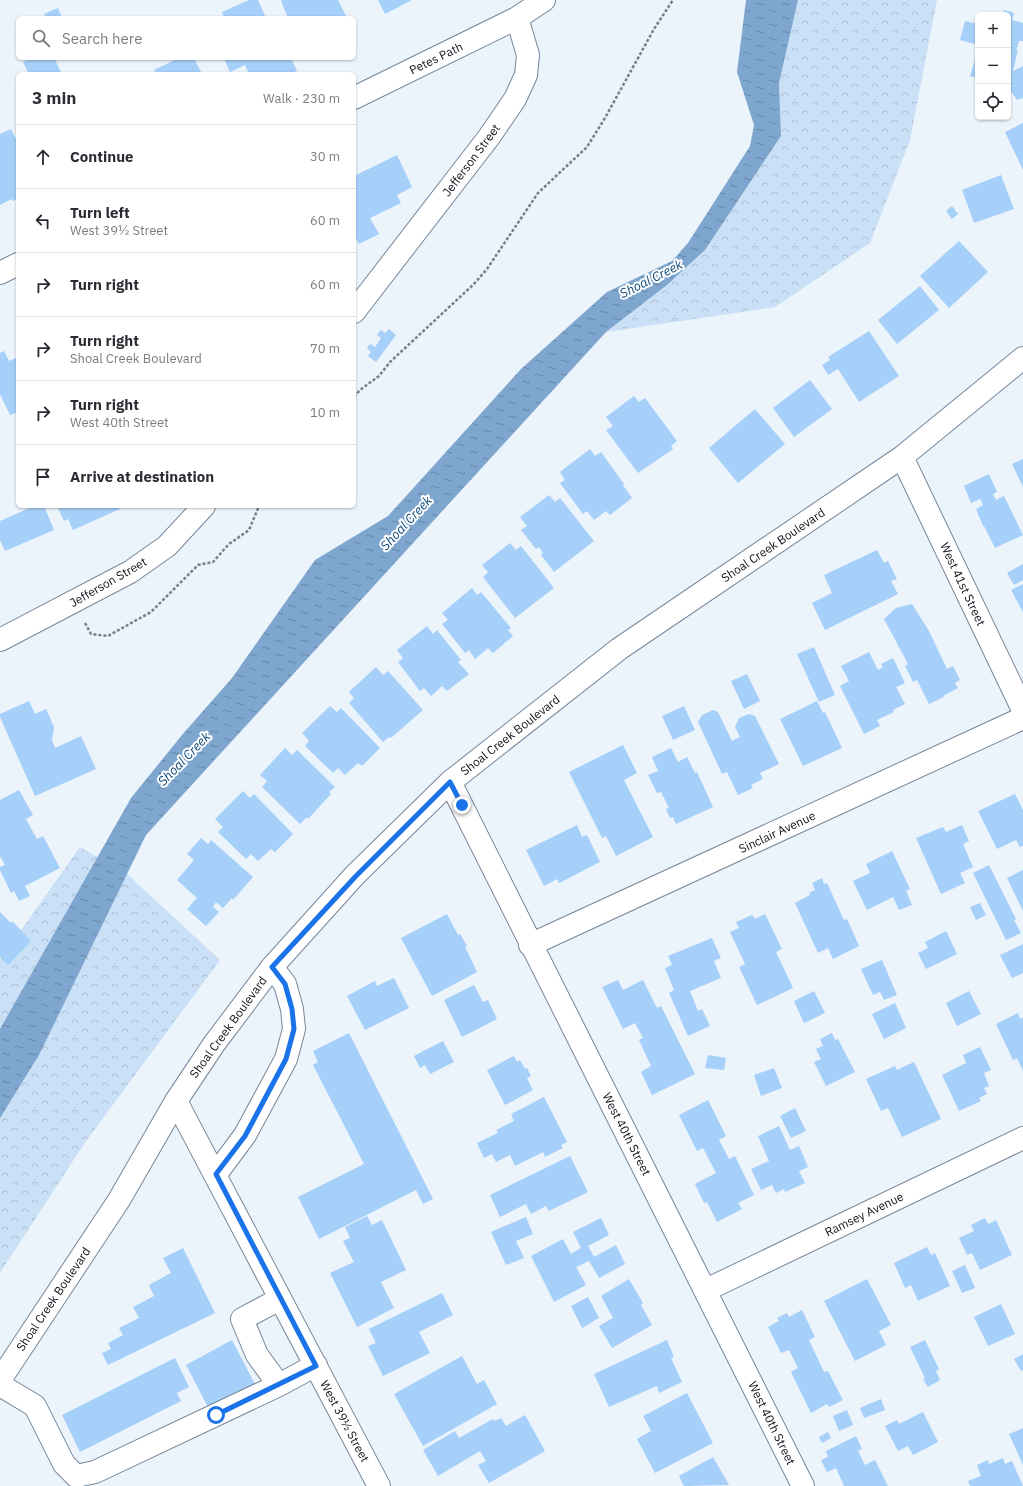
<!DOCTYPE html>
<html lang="en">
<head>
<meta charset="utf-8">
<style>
  body { margin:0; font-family:"IBM Plex Sans",sans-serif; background:#f2f2f3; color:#2b2b33 }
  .controls { position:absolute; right:12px; top:12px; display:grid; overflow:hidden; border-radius:6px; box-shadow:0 1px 3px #0004 }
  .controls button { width:36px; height:36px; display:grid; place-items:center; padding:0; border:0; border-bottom:1px solid #e1e1e2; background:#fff; color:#2b2b33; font:20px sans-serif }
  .stop { position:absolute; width:12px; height:12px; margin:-9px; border:3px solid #1a73e8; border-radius:50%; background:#fff }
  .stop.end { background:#1a73e8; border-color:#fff; box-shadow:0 1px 4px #0008 }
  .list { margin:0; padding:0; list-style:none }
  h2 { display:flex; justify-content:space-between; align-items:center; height:52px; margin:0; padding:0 16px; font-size:17px }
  h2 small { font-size:13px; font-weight:400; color:#7c7c81 }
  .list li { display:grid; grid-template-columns:26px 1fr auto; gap:12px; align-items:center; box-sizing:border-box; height:64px; padding:0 16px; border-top:1px solid #e1e1e2 }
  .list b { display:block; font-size:15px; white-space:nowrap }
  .list p { margin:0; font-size:13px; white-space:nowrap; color:#7c7c81 }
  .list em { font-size:13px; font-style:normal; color:#7c7c81 }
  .icon { flex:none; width:22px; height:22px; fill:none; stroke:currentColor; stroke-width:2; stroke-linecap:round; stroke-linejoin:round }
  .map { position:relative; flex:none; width:1023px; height:1486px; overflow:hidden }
  .search { position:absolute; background:#fff; box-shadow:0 1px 3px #0004; left:16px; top:16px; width:340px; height:44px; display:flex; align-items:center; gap:10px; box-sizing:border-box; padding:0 14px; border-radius:6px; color:#7c7c81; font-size:15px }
  .panel { position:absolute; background:#fff; box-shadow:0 1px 3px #0004; left:16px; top:72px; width:340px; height:436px; border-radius:6px }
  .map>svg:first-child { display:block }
  .forest { fill:url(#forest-crowns) }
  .water { fill:url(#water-ripples) }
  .building { fill:#a6cff9 }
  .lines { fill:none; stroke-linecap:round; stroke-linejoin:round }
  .minor-casing { stroke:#75879a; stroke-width:24 }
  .path { stroke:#787f87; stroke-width:2.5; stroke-dasharray:3 2; stroke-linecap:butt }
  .minor { stroke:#fff; stroke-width:22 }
  .route { stroke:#1a73e8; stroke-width:5 }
  .labels { text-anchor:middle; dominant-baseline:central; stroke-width:4; stroke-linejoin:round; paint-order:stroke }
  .street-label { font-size:12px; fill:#0d131a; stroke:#fff }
  .water-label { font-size:13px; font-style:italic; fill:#0c497b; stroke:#fff }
</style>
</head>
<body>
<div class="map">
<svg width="1023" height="1486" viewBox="0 0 1023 1486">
  <defs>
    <pattern id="forest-crowns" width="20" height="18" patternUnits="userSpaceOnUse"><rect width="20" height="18" fill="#cae0f7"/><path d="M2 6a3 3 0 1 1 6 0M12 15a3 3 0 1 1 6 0" fill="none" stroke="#acbfd3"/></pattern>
    <pattern id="water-ripples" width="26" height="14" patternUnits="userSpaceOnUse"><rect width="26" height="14" fill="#7fa6ce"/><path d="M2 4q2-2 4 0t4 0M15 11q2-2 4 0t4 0" fill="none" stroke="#6686a6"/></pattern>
  </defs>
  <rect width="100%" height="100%" fill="#ebf3fb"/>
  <path class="forest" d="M798,0H937L910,140L870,243L775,307L606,332L667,285L705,250L781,136L779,83Z
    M80,847L127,874L220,960L84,1144L0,1273V960Z"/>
  <path class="water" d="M746,0H798L779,83L781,136L705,250L667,285L606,332L146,835L39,1055L0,1118V1029L131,798L182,735L232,678L315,560L388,516L521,369L607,292L672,261L688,243L750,146L754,125L737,72Z"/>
  <path class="building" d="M249,0H258L266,18H224L222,12Z
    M283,0H338L347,18H288L281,1Z
    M378,0H412L385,14Z
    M58,8L62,18H46L44,14Z
    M1004,10L1014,13L1012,20L1023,23V41H1019L1016,50H1018L1013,71L1023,66V98L1017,100L1008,87V15H1003Z
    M965,21L978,24V45L960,40Z
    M978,50V78L970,76Z
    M33,58H54L62,74H29L23,62Z
    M179,58H194L202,74H156L154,70Z
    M224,58H291L297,71L289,74H249L245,65L230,72Z
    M1023,123V170L1005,132Z
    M11,129L18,143V199L13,201L12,199L0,205V134Z
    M397,155L412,187L397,195L401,203L370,218L379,234L359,244L354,235V176Z
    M1001,175L1014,209L974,223L962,190Z
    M952,206L958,214L952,219L946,211Z
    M959,241L988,272L949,308L920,276Z
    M920,286L939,310L897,344L878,320Z
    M389,329L396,335L376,362L368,356L371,352L367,348L370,344L375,347L381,338L377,335L381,330L385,333Z
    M869,331L899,376L859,402L838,369L828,375L822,365L830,360L828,357Z
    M4,351L9,361L18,357V412L10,415L0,394V353Z
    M810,380L832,409L794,437L773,408Z
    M634,396L639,402L645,398L677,441L671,446L673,449L638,473L606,430L613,426L606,417Z
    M755,409L785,444L738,483L709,448Z
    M590,449L595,456L601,452L624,484L623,485L632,498L610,515L606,511L594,520L587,511L583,514L560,483L565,480L560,472Z
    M1023,459V487L1012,464Z
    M989,474L997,492L993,494L996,500L1004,496L1023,535L995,548L984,526H983L976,509L983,505L980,499L971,503L964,486Z
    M549,495L555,502L560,498L594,541L554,572L541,555L543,553L539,547L536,549L521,530L527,526L520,517Z
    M34,506H44L54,530L5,551L0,540V521Z
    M57,506H122V508L73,530L68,519L64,521Z
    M510,543L516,550L521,546L554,588L515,618L483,577L488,572L482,565Z
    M877,550L884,563L888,561L897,579L891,581L898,594L825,630L812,603L832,593L824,575Z
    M1023,564V580L1014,585L1007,573Z
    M1023,584V612L1011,590Z
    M472,588L477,595L481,592L511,628L508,630L513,636L493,653L488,648L475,659L469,650L465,653L442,624L448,620L442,613Z
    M912,604L929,631L947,669L953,666L960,680L955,683L958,688L943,696L944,697L929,704L917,680L913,682L905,666L908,664L884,619L896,608Z
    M427,626L433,634L437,630L461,660L458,662L469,674L447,691L442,686L431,696L424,688L420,691L398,662L403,658L397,650Z
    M814,647L835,695L819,702L797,654Z
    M869,652L878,670L883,667L881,664L893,658L905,683L896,687L905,704L893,710L894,712L877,720L880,726L864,734L840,686L849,681L841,666Z
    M376,667L383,675L388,671L423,710L391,738L389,737L383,742L349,703L354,698L349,692Z
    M747,674L760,701L744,709L731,681Z
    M29,701L35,714L46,709L54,727L52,740L55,748L81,736L96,769L35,796L0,717V714Z
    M817,701L823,713L825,712L842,748L803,766L780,719Z
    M330,706L337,712L341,708L380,748L362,766L358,763L345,775L338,768L333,773L305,746L309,741L302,733Z
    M684,706L695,730L673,740L662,716Z
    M713,710L718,712L732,741L740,737L735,727L739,718L749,714L755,716L779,764L760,773L763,779L751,785L753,788L738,795L727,772L722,774L698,722L702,715Z
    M623,745L637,773L624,780L653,837L616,856L606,836L602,838L569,772Z
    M285,748L292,755L297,750L335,787L329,792L331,794L308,819L307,817L300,824L262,787L267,781L260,775Z
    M671,748L678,762L687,757L695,773L697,772L713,807L676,824L673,817L670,818L666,809L669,808L661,792L657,793L648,775L658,771L652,757Z
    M19,790L33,815L26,819L37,839L43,836L60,868L25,886L30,896L19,901L14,891L11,893L0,870V867L5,865L0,856V800Z
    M243,791L250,798L254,794L293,834L275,852L271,849L258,861L251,854L246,859L218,832L223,827L215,819Z
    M1015,794L1023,810V846L1020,847L1016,840L997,849L978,811Z
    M577,825L582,837L587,835L600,862L559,883L557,879L544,886L526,850Z
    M962,825L969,841L963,844L973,867L960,873L965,883L941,894L916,838L943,827L946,832Z
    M201,838L208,844L211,840L253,877L233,900L232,898L223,908L216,902L213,907L219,912L206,926L187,909L197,898L177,880L194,860L187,854Z
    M892,851L910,889L906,891L912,905L899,910L893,897L867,910L853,881L870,873L866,864Z
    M989,865L1016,919L1014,920L1021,933L1006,940L973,873Z
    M1023,870V911L1007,878Z
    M822,878L824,884L827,883L844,920L847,919L859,946L833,959L828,948L818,953L795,903L810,895L809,893L815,890L812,883Z
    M980,903L986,915L976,920L970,907Z
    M0,912L11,923L12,921L31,941L8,965L0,957Z
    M447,914L458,935L460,934L467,946L465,947L477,972L432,996L401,938Z
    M765,914L782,949L776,952L793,988L757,1005L739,967L745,964L730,932L739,928L736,922L752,915L755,919Z
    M946,931L957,954L926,969L918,953L928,948L925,942Z
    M712,938L721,958L714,961L721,978L690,991L698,1011L702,1009L710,1026L688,1036L669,993L674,990L665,968L672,965L668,956Z
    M1023,944V973L1012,978L1000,955Z
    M882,960L897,995L884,1000L880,992L873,995L861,969Z
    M394,978L409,1008L365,1030L347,996L375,981L377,986Z
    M618,980L623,990L643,980L657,1008L661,1006L695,1074L652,1095L641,1072L651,1066L639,1040L643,1038L635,1023L623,1029L602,987Z
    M474,985L483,1002L488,1000L497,1019L462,1037L444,1000Z
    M814,991L825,1013L804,1023L794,1001Z
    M969,991L981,1014L957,1026L946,1003Z
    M895,1003L906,1028L884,1039L872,1014Z
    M1018,1013L1020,1019L1023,1017V1071L1017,1058L1013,1060L996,1024Z
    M349,1033L433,1199L423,1204L416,1190L319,1239L298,1197L364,1164L313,1065L318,1062L313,1051Z
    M832,1033L835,1040L838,1039L855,1072L826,1086L814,1062L821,1059L816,1049L823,1046L820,1039Z
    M443,1041L454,1062L430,1074L425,1065L420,1068L414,1056Z
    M980,1047L991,1070L984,1073L989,1086L984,1088L987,1094L979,1098L981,1101L959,1111L942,1075L966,1063L963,1055Z
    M708,1055L726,1058L724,1070L705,1068Z
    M514,1056L517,1062L520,1060L525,1069L527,1068L531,1076L527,1078L533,1090L505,1105L487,1070Z
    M914,1062L941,1119L902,1137L888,1108L881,1111L866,1079L895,1066L897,1070Z
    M774,1068L782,1088L761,1096L754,1075Z
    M544,1097L567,1142L561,1145L563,1148L545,1157L543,1152L515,1166L510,1155L496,1162L492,1154L484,1158L477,1143L498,1133L496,1130L514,1121L511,1114Z
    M708,1100L726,1136L719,1140L729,1159L735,1156L754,1195L738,1203L742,1209L717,1222L707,1202L704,1203L695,1184L716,1173L703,1148L697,1151L679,1115Z
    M795,1108L806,1131L791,1138L780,1116Z
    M779,1126L790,1150L799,1146L808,1167L799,1171L805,1183L785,1192L784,1189L776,1193L772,1185L761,1190L751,1169L769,1161L758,1136Z
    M570,1156L588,1192L549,1211L546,1206L531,1214L526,1204L500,1217L490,1195Z
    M367,1216L372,1225L382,1220L406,1270L381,1282L394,1308L357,1327L330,1273L354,1262L343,1241L350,1238L345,1227Z
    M526,1217L533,1234L516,1241L524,1258L506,1265L491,1232Z
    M601,1218L609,1235L588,1246L594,1257L616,1245L625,1264L599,1278L589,1261L576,1267L586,1285L554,1302L531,1256L563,1239L571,1254L581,1248L573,1232Z
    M985,1218L988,1224L996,1220L1012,1255L980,1270L972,1253L967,1255L959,1238L974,1231L971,1225Z
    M927,1247L931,1255L935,1253L950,1286L918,1301L911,1285L905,1288L894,1263Z
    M183,1248L215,1313L108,1365L102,1353L111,1349L108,1343L123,1335L119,1328L139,1318L133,1307L154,1296L149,1285L171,1273L163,1258Z
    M965,1265L975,1288L962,1293L952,1271Z
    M629,1279L643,1303L641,1305L652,1325L612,1348L599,1326L613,1318L601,1296Z
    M867,1279L891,1325L879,1331L886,1345L855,1361L824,1301Z
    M442,1293L453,1315L419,1332L430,1353L383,1376L368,1346L376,1343L369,1329Z
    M588,1297L599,1318L582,1328L571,1306Z
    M1001,1304L1015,1334L988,1346L974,1317Z
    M802,1310L815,1337L809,1340L824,1372L828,1371L843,1400L829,1407L827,1404L811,1413L791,1372L798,1368L789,1350L781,1353L768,1327L779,1321L777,1318L787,1313L789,1317Z
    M232,1340L257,1388L211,1413L186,1365Z
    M667,1340L674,1357L671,1358L682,1382L659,1393L657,1386L609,1407L594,1374Z
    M925,1340L939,1369L936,1371L940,1380L928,1387L923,1379L925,1378L910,1347Z
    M1023,1354V1370L1021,1371L1014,1359Z
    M462,1356L477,1384L484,1380L497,1404L423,1446L394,1394Z
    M175,1358L189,1387L177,1393L181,1401L80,1452L62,1415Z
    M687,1393L713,1443L655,1473L637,1439L651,1431L643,1416Z
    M881,1399L885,1410L864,1418L860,1408Z
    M847,1410L853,1425L839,1431L833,1416Z
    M923,1412L938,1442L913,1455L908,1446L898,1451L885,1426L897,1420L899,1424Z
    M525,1415L545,1451L489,1483L478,1465L486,1461L480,1451L438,1476L423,1450L455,1431L459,1438L493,1419L494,1421L501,1418L506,1426Z
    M1023,1428V1465L1009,1434Z
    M828,1432L831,1438L822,1443L819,1437Z
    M856,1436L862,1449L858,1451L865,1465L875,1460L888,1486H844L836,1468L827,1472L821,1460L828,1457L826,1451Z
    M713,1457L729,1485L684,1486L679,1476Z
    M1003,1458L1005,1464L1012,1461L1023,1486H970L968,1481L981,1476L977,1465L988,1460L989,1464Z"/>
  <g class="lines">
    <g class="minor-casing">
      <path id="minor" d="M354,98L517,18L544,0
        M0,273L18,264
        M354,312L489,137L515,99L526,75L528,55L517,18
        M902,457L1023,710
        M0,640L130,572L167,546L204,506
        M450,782C566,1017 687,1251 803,1486
        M530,945L1023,718
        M176,1101L379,1486
        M216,1174L245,1135L286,1059L294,1029L292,1009L285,984L272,967
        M706,1290L1023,1138
        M0,1380L119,1200L176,1101L214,1044L272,967L355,875L450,782L619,649L902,457L1023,358
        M0,1385L35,1406L64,1464L76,1476L95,1472L279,1385L316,1365
        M279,1385L257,1355L242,1319L280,1299"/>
    </g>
    <path class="path" d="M354,397L360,390L379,376L390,362L474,284L487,269L538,193L587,147L605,118L654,29L673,0
      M85,623L91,634L108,636L151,612L198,565L213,562L229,544L249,530L259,506"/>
    <use href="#minor" class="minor"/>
  </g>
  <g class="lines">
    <path class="route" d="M216,1415L316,1366L216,1174L245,1136L286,1059L294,1029L292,1009L285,984L272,967L356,876L450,782L462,805"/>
  </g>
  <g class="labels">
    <g class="street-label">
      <text transform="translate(436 58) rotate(-26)">Petes Path</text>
      <text transform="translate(471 160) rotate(-53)">Jefferson Street</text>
      <text transform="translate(773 545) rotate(-34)">Shoal Creek Boulevard</text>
      <text transform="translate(108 582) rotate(-30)">Jefferson Street</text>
      <text transform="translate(963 584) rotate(65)">West 41st Street</text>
      <text transform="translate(510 735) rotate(-38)">Shoal Creek Boulevard</text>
      <text transform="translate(777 832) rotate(-25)">Sinclair Avenue</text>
      <text transform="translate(228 1027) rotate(-54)">Shoal Creek Boulevard</text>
      <text transform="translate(627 1134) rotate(63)">West 40th Street</text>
      <text transform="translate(864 1214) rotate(-26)">Ramsey Avenue</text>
      <text transform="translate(53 1299) rotate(-56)">Shoal Creek Boulevard</text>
      <text transform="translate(345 1421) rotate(62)">West 39½ Street</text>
      <text transform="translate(772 1423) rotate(64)">West 40th Street</text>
    </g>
    <g class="water-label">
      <text transform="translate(651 279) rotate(-27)">Shoal Creek</text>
      <text transform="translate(406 523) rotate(-47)">Shoal Creek</text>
      <text transform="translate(184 759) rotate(-46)">Shoal Creek</text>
    </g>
  </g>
</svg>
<div class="controls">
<button>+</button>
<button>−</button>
<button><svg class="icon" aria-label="locate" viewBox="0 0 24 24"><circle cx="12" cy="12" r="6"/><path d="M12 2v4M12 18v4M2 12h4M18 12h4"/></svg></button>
</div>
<div class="stop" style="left:216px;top:1415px"></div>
<div class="stop end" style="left:462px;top:805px"></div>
<div class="search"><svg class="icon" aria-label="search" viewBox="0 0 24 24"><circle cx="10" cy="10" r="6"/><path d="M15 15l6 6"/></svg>Search here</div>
<section class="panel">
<h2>3 min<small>Walk · 230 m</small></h2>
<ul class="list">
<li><svg class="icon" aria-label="ahead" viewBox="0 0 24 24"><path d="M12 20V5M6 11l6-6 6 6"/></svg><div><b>Continue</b></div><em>30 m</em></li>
<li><svg class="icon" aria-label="left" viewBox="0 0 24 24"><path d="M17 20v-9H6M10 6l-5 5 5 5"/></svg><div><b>Turn left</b><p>West 39½ Street</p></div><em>60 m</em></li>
<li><svg class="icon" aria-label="right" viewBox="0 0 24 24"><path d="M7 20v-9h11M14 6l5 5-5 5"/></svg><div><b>Turn right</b></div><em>60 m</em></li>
<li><svg class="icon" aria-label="right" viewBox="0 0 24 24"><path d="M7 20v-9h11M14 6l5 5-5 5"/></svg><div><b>Turn right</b><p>Shoal Creek Boulevard</p></div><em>70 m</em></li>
<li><svg class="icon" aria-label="right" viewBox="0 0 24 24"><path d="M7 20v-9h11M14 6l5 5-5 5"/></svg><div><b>Turn right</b><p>West 40th Street</p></div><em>10 m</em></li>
<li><svg class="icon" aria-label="arrive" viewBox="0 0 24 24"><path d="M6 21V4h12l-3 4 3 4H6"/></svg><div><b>Arrive at destination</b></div></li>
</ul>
</section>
</div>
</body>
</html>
